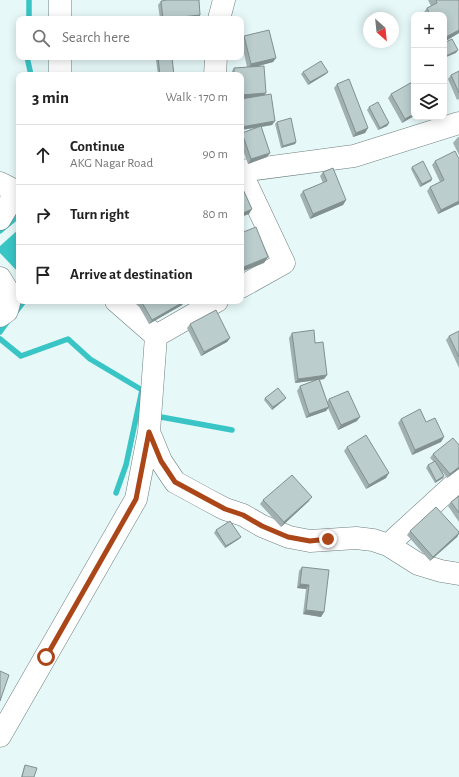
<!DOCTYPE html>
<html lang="en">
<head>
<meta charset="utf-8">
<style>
  body { margin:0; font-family:"Alegreya Sans",sans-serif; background:#f6f6f6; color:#222 }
  .controls { position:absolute; right:12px; top:12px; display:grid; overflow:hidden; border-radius:8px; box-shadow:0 2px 10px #0003 }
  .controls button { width:36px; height:36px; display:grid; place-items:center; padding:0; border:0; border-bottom:1px solid #e0e0e0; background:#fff; color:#222; font:20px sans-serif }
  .compass { position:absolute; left:363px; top:12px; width:36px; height:36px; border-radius:50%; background:#fff; box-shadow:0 2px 10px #0003; rotate:153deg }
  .stop { position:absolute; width:12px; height:12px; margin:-9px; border:3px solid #ab4618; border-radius:50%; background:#fff }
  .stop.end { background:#ab4618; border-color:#fff; box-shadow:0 1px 4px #0008 }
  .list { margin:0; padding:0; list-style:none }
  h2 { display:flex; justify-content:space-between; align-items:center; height:52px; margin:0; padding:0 16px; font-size:17px }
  h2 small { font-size:13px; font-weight:400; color:#767676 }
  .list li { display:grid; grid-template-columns:26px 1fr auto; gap:12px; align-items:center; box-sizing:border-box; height:60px; padding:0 16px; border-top:1px solid #e0e0e0 }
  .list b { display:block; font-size:15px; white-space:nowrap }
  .list p { margin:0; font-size:13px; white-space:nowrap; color:#767676 }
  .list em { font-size:13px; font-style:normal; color:#767676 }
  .icon { flex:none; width:22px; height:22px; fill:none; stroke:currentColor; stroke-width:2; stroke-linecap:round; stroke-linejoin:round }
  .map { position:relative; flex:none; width:459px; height:777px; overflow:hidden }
  .search { position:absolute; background:#fff; box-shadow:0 2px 10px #0003; left:16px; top:16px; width:228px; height:44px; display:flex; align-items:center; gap:10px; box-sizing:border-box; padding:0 14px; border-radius:8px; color:#767676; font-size:15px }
  .panel { position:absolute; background:#fff; box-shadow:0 2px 10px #0003; left:16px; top:72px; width:228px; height:232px; border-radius:8px }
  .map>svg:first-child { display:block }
  .water { fill:#39c5c5 }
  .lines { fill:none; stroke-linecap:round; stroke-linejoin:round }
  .stream { stroke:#39c5c5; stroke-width:5.5 }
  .minor-casing { stroke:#6e7f7e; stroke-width:23 }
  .minor { stroke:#fff; stroke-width:22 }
  .wall { fill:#a1b0b0 }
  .shaded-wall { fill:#839090 }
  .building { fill:#bbcdcd; stroke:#839090 }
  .route { stroke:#ab4618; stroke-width:5 }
</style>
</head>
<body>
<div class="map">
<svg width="459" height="777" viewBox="0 0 459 777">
  <rect width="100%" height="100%" fill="#e6f8f8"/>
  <path class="water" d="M19,229V273L0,253V246Z"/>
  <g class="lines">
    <path class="stream" d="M29,0V19
      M27,57L31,75
      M0,231L17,217L19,214
      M15,313L24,301
      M0,332L8,321
      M0,339L21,356L68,339L90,359L142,390L126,465L116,493
      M161,417L232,430"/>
    <g class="minor-casing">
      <path id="minor" d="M60,19V0
        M219,19L224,0
        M60,75V57
        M215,75L216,57
        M241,171L354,156L459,123
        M241,172L284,263L241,287
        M0,183L10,188L12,199L0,219
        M0,278L11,296L7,311L0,316
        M116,301L156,336
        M149,432L161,461L175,482L206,499L225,509L243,515L262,526L289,537L310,541L356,538L373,540L388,545L418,564L441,571L459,574
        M388,545L459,480
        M0,736L136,499L149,432L156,336L217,301"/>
    </g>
    <use href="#minor" class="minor"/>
  </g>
  <path class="wall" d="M428,0H459V33L444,42V15H422L427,8L431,6Z
    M161,1L200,15L198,19H160L158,5Z
    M244,36L276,58L273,62L254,67L275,121L272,125L261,127L267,157L248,164L241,144V134L242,133L254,128L241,130V75H231V73L234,68L247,67L241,40Z
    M158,58L174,75H158L156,60Z
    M459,71V99L457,100L448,79L451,75Z
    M303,72L326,74L308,85L301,74Z
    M414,81V116L402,123L388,98L391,94Z
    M337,84L368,128L365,133L353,137L334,88Z
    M369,107L389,123L387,126L378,130L367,110Z
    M277,122L296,142L295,144L281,148L275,124Z
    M458,137H459V155L453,143Z
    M435,161L459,204L438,214L427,191L430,187L440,182L432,165Z
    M412,167L432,179L431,181L420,187L411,169Z
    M323,172L346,200L343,205L310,219L300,195L303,191L323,183L320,176Z
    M136,301H185L182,305L149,324Z
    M190,324L230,338L227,342L201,356L187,328Z
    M459,331V368L446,340L449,336Z
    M292,333L315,343L327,375L324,379L320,380L327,402L329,399L357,421L338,430L328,408L326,411L306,418L297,391L300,386L318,380L295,383L289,338Z
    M265,398H286L284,400L272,410L264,400Z
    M401,419L444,437L441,442L412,455L398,423Z
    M347,447L386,478L366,489L344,451Z
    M433,454L459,469L447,478L442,471L444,476L443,478L435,483L426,468L428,465L434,462L430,458Z
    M459,496V522L448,506L451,502Z
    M263,500L309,501L281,527L260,504Z
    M216,530L239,539L225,548L214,533Z
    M410,531L459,532V534L457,537L430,561L407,535Z
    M302,567L324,612L321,617L303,614L306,589L297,588L299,571Z
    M25,765L34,777H21L24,767Z"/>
  <path class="shaded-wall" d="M200,15L198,19H168Z
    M459,30V33L444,42V38Z
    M458,50L456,53L444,58V57Z
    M276,58L273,62L248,69L251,64Z
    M328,72L326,74L308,85L310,82Z
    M266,93L263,98L241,99V95Z
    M414,114V116L402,123L405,119Z
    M275,121L272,125L241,130V127Z
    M389,123L387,126L378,130L380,128Z
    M368,128L365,133L353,137L356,133Z
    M296,142L295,144L281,148L283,146Z
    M270,153L267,157L248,164L251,159Z
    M432,179L431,181L420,187L422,184Z
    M346,200L343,205L310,219L313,214Z
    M459,201V204L438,214L441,210Z
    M252,209L249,214L241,217V214Z
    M268,257L264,263L241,272V268Z
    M185,301L182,305L149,324L152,320Z
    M230,338L227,342L201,356L204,352Z
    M327,375L324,379L295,383L298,379Z
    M286,398L284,400L272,410L273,407Z
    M329,407L326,411L306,418L309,414Z
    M360,417L357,421L338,430L341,425Z
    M444,437L441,442L412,455L415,450Z
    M459,467V469L447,478L450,474Z
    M389,473L386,478L366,489L369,485Z
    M444,476L443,478L435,483L436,481Z
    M312,497L309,501L281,527L284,522Z
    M459,533L457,537L430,561L433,557Z
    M241,537L239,539L225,548L226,546Z
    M300,584L309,585L306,589L297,588Z
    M306,610L324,612L321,617L303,614Z"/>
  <path class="building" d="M167,0H199L200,15L163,19L161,1Z
    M436,0H459V30L444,38V15H430L427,8L437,3Z
    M269,30L276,58L251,64L244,36Z
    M452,39L458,50L444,57V43Z
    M164,57H172L174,75H160L158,58Z
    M321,61L328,72L310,82L303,72Z
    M264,66L266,93L241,95V75H234V68Z
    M459,71V93L451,75Z
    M349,79L368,128L356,133L337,84Z
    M414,81V114L405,119L391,94Z
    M271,94L275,121L241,127V99Z
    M378,102L389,123L380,128L369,107Z
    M291,118L296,142L283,146L277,122Z
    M261,126L270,153L251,159L242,133Z
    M455,151L459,159V201L441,210L430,187L444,180L435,161Z
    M423,161L432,179L422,184L412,167Z
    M333,168L346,200L313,214L303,191L327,181L323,172Z
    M241,185L252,209L241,214Z
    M256,227L268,257L241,268V233Z
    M141,301H185L152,320Z
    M216,310L230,338L204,352L190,324Z
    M314,330L315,343L323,342L327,375L298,379L292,333Z
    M459,331V357L449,336Z
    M319,379L329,407L309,414L300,386Z
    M278,388L286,398L273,407L265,398Z
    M348,391L360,417L341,425L329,399Z
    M420,409L426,422L435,418L444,437L415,450L401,419Z
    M366,435L389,473L369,485L347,447Z
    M453,438L459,445V467L450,474L433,454Z
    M435,461L444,476L436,481L428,465Z
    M292,475L312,497L284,522L263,500Z
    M459,496V513L451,502Z
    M436,507L459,532V533L433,557L410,531Z
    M230,521L241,537L226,546L216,530Z
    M302,567L329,570L324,612L306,610L309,585L300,584Z
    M0,671L9,675L0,701Z
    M25,765L37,768L34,777H22Z"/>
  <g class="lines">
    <path class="route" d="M46,657L136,499L149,432L161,461L175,482L225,509L243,515L262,526L288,537L310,541L328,539"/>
  </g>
</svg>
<div class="controls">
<button>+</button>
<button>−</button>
<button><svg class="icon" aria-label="layers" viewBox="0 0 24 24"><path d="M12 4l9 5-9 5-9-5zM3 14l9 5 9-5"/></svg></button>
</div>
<svg class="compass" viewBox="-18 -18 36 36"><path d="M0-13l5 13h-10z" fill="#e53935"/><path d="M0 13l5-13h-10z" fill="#767676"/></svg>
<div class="stop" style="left:46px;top:657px"></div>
<div class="stop end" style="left:328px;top:539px"></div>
<div class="search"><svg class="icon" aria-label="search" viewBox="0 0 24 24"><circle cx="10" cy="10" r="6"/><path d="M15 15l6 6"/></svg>Search here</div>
<section class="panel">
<h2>3 min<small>Walk · 170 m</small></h2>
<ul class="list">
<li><svg class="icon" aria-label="ahead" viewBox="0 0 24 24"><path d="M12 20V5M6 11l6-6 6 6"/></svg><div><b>Continue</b><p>AKG Nagar Road</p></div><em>90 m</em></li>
<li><svg class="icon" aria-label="right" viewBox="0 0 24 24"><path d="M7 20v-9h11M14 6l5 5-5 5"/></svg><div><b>Turn right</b></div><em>80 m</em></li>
<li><svg class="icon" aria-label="arrive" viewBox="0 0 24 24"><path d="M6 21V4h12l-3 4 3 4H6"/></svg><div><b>Arrive at destination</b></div></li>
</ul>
</section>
</div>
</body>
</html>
